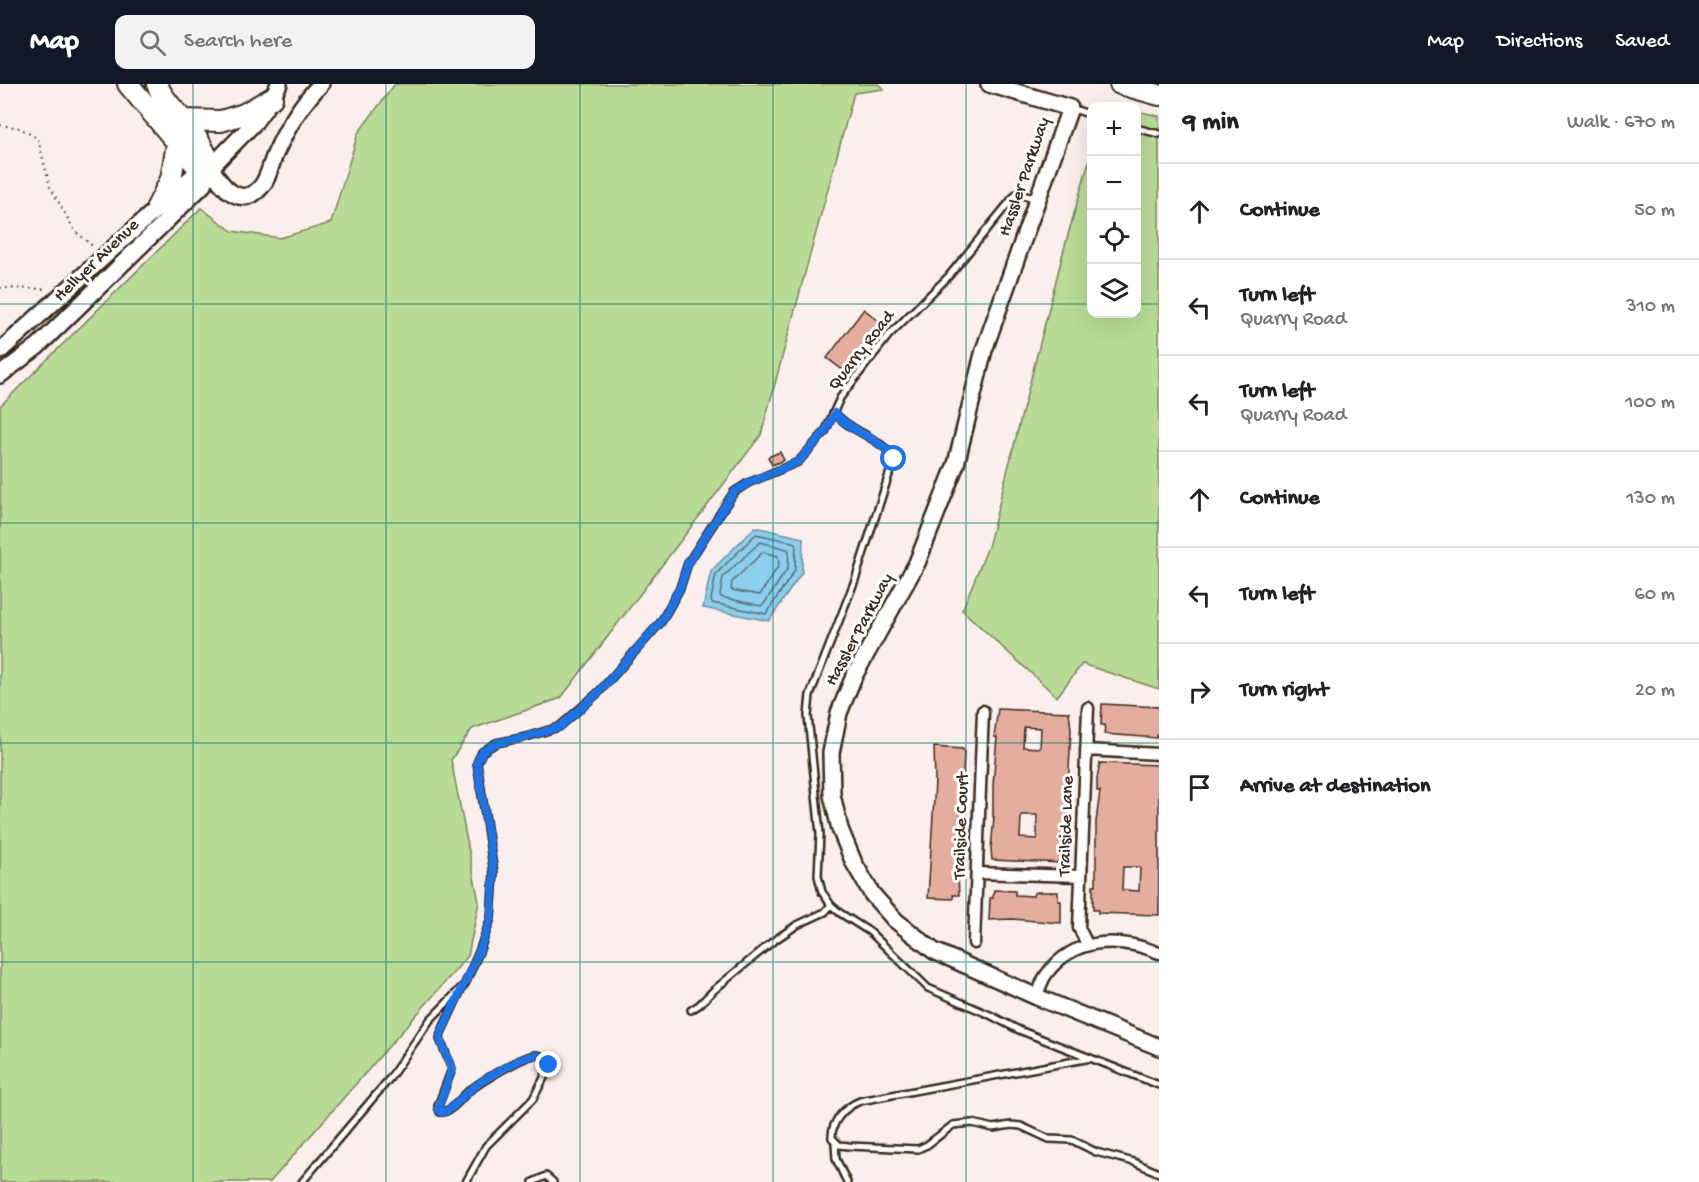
<!DOCTYPE html>
<html lang="en">
<head>
<meta charset="utf-8">
<style>
  body { margin:0; font-family:"Gochi Hand",sans-serif; background:#f2f2f2; color:#202124 }
  .controls { position:absolute; right:18px; top:18px; display:grid; overflow:hidden; border-radius:12px; box-shadow:0 6px 24px #0002 }
  .controls button { width:54px; height:54px; display:grid; place-items:center; padding:0; border:0; border-bottom:2px solid #e0e0e0; background:#fff; color:#202124; font:30px sans-serif }
  .stop { position:absolute; width:18px; height:18px; margin:-14px; border:4px solid #1a73e8; border-radius:50%; background:#fff }
  .stop.end { background:#1a73e8; border-color:#fff; box-shadow:0 2px 6px #0008 }
  .list { margin:0; padding:0; list-style:none }
  h2 { display:flex; justify-content:space-between; align-items:center; height:78px; margin:0; padding:0 24px; font-size:26px }
  h2 small { font-size:20px; font-weight:400; color:#757577 }
  .list li { display:grid; grid-template-columns:39px 1fr auto; gap:18px; align-items:center; box-sizing:border-box; height:96px; padding:0 24px; border-top:2px solid #e0e0e0 }
  .list b { display:block; font-size:22px; white-space:nowrap }
  .list p { margin:0; font-size:20px; white-space:nowrap; color:#757577 }
  .list em { font-size:20px; font-style:normal; color:#757577 }
  .icon { flex:none; width:33px; height:33px; fill:none; stroke:currentColor; stroke-width:2; stroke-linecap:round; stroke-linejoin:round }
  .map { position:relative; flex:none; width:1159px; height:1098px; overflow:hidden }
  header { display:flex; align-items:center; gap:36px; box-sizing:border-box; height:84px; padding:0 30px; background:#111827; color:#fff }
  header strong { font-size:28px }
  nav { display:flex; gap:33px; margin-inline-start:auto; font-size:21px }
  .search { width:420px; height:54px; background:#f2f2f2; display:flex; align-items:center; gap:15px; box-sizing:border-box; padding:0 21px; border-radius:12px; color:#757577; font-size:22px }
  main { display:flex }
  aside { flex:1; background:#fff }
  .map>svg:first-child { display:block }
  .green { fill:#b8db95; stroke:#7a825a; stroke-width:1.5 }
  .water { fill:#8bceed; stroke:#6b8c9a; stroke-width:1.5 }
  .lines { fill:none; stroke-linecap:round; stroke-linejoin:round }
  .shore { stroke:#5b6c71; stroke-width:1.5 }
  .building { fill:#e5ad9e; stroke:#3b2a1e; stroke-width:1.5; fill-rule:evenodd }
  .lane-casing { stroke:#3b2a1e; stroke-width:10 }
  .street-casing { stroke:#3b2a1e; stroke-width:15 }
  .secondary-casing { stroke:#3b2a1e; stroke-width:20 }
  .highway-casing { stroke:#3b2a1e; stroke-width:24 }
  .path { stroke:#3b2a1e; stroke-width:2; stroke-dasharray:1.5 4.5; stroke-linecap:butt }
  .lane { stroke:#fff; stroke-width:5 }
  .street { stroke:#fff; stroke-width:10 }
  .secondary { stroke:#fff; stroke-width:15 }
  .highway { stroke:#fff; stroke-width:20 }
  .route { stroke:#1a73e8; stroke-width:8 }
  .grid { fill:none; stroke:#0f766e; stroke-width:1.5; stroke-opacity:0.55 }
  .labels { text-anchor:middle; dominant-baseline:central; stroke-width:6; stroke-linejoin:round; paint-order:stroke }
  .street-label { font-size:18px; fill:#3b2a1e; stroke:#fff }
</style>
</head>
<body>
<header>
<strong>Map</strong>
<div class="search"><svg class="icon" aria-label="search" viewBox="0 0 24 24"><circle cx="10" cy="10" r="6"/><path d="M15 15l6 6"/></svg>Search here</div>
<nav><a>Map</a><a>Directions</a><a>Saved</a></nav>
</header>
<main>
<div class="map">
<svg width="1159" height="1098" viewBox="0 0 1159 1098">
  <rect width="100%" height="100%" fill="#faefec"/>
  <filter id="ink" filterUnits="userSpaceOnUse"><feTurbulence type="fractalNoise" baseFrequency=".0167" numOctaves="2"/><feDisplacementMap in="SourceGraphic" scale="12" xChannelSelector="R" yChannelSelector="G"/><feConvolveMatrix kernelMatrix="1 2 1 2 8 2 1 2 1" color-interpolation-filters="sRGB"/></filter>
  <g filter="url(#ink)">
    <path class="green" d="M395,0H878L884,5L854,9L761,351L561,614L472,645L451,676L479,818L468,872L270,1098H0V322L201,124L232,147L280,154L331,139L358,49Z
      M1137,27L1159,32V605L1082,580L1057,613L962,526L988,463L1064,165L1091,70L1092,230H1136Z"/>
    <path class="water" d="M755,443L803,454L802,488L769,537L703,524L711,487Z"/>
    <g class="lines">
      <path class="shore" d="M756,450L796,459L795,486L766,530L712,519L711,516L716,490Z
        M760,458L787,465L789,467L788,484L764,520L761,522L721,513L720,511L723,493Z
        M763,468L778,472L779,481L760,511L731,506L732,498Z"/>
    </g>
    <path class="building" d="M864,225L885,242L848,290L827,274Z
      M780,368L784,376L772,381L768,373Z
      M1102,620L1159,623V651H1157V654L1104,650L1105,641H1101Z
      M998,625L1069,628L1071,645L1065,766L1063,779L992,776L991,765L994,733H993V701L997,653H994ZM1024,643L1041,644L1040,664L1023,663ZM1021,731H1037V755L1020,754Z
      M934,663L963,665L964,668L960,747L962,762L961,772H959L958,791L959,811H953V815L928,814L935,697Z
      M1100,679L1159,681V831L1098,829V826H1093V801H1096V738L1100,707H1097V694ZM1123,783H1140L1139,807L1122,806Z
      M994,806L1015,807V811L1033,812L1034,809L1038,808H1058V817H1061V839L1012,835L989,836L990,814H993Z"/>
    <g class="lines">
      <g class="lane-casing">
        <path id="lane" d="M1070,24L1092,31
          M1136,44L1159,50
          M835,329C850,348 883,354 894,375L855,496L810,611L808,632L820,750L818,792L822,808L831,821L840,829L870,848L928,904L990,931L1019,946L1159,1001
          M461,906L441,949L440,955L452,985L438,1022L440,1028C452,1029 461,1013 470,1006C481,998 525,970 537,971C544,972 548,978 549,984L533,1015L486,1062L466,1098
          M691,926L699,921L714,906L772,858L797,841L825,828L831,821
          M1091,974L860,1017C845,1023 831,1037 832,1054L839,1061L849,1062L918,1065L927,1061L953,1041L972,1039L993,1044L1011,1041L1021,1042L1049,1055L1072,1056L1096,1068L1134,1078L1159,1089
          M835,1059L836,1075L847,1098
          M302,1098L390,994L430,936L465,900L479,868L491,834L494,789L477,679L482,668L496,659L526,653L559,643L599,608L661,538L680,504L688,479L734,408L748,399L798,378L825,348L840,314L889,251L948,193L1016,110L1036,114
          M533,1098L546,1092L553,1098"/>
      </g>
      <g class="street-casing">
        <path id="street" d="M1086,666L1159,670
          M977,789L1081,792
          M974,859L983,627
          M1087,860L1079,844L1088,624
          M1037,913C1039,906 1042,897 1046,891C1073,853 1119,852 1159,869"/>
      </g>
      <g class="secondary-casing">
        <path id="secondary" d="M989,0L1070,24L984,266L956,380L917,479L854,592L839,629L831,669L832,711L840,745L854,779L872,810L895,836L934,867L1037,913L1159,963
          M211,83C220,101 240,126 260,104C269,95 271,77 277,66C288,42 303,18 321,0
          M0,267L194,91L211,83
          M0,291L38,262L203,101L211,83L254,39L272,14L279,0"/>
      </g>
      <g class="highway-casing">
        <path id="highway" d="M128,0L196,81L211,83C205,65 195,49 182,35C172,23 162,14 157,0
          M1120,0L1159,11
          M183,36L221,37L244,30L272,14
          M157,123L171,95L177,60"/>
      </g>
      <path class="path" d="M0,41L20,44L38,55L50,103L75,147L95,164
        M0,204L48,205"/>
      <use href="#lane" class="lane"/>
      <use href="#street" class="street"/>
      <use href="#secondary" class="secondary"/>
      <use href="#highway" class="highway"/>
    </g>
  </g>
  <g class="lines" filter="url(#ink)">
    <path class="route" d="M549,981L546,976L538,971C522,971 480,997 468,1008C460,1015 452,1026 442,1029L438,1025L452,985L440,955L441,949L479,868L491,834L494,789L477,679L482,668L496,659L526,653L560,643L599,608L661,538L680,504L688,479L734,408L748,399L798,378L825,348L835,329C850,348 883,355 894,375"/>
  </g>
  <path class="grid" d="M193,0V1098M386,0V1098M580,0V1098M773,0V1098M966,0V1098M0,220H1092M1136,220H1159M0,439H1159M0,659H1159M0,878H1159"/>
  <g class="labels">
    <g class="street-label">
      <text transform="translate(1025 93) rotate(-71)">Hassler Parkway</text>
      <text transform="translate(97 177) rotate(-44)">Hellyer Avenue</text>
      <text transform="translate(862 267) rotate(-52)">Quarry Road</text>
      <text transform="translate(860 546) rotate(-62)">Hassler Parkway</text>
      <text transform="translate(962 742) rotate(-88)">Trailside Court</text>
      <text transform="translate(1067 742) rotate(-88)">Trailside Lane</text>
    </g>
  </g>
</svg>
<div class="controls">
<button>+</button>
<button>−</button>
<button><svg class="icon" aria-label="locate" viewBox="0 0 24 24"><circle cx="12" cy="12" r="6"/><path d="M12 2v4M12 18v4M2 12h4M18 12h4"/></svg></button>
<button><svg class="icon" aria-label="layers" viewBox="0 0 24 24"><path d="M12 4l9 5-9 5-9-5zM3 14l9 5 9-5"/></svg></button>
</div>
<div class="stop" style="left:894px;top:375px"></div>
<div class="stop end" style="left:549px;top:981px"></div>
</div>
<aside>
<h2>9 min<small>Walk · 670 m</small></h2>
<ul class="list">
<li><svg class="icon" aria-label="ahead" viewBox="0 0 24 24"><path d="M12 20V5M6 11l6-6 6 6"/></svg><div><b>Continue</b></div><em>50 m</em></li>
<li><svg class="icon" aria-label="left" viewBox="0 0 24 24"><path d="M17 20v-9H6M10 6l-5 5 5 5"/></svg><div><b>Turn left</b><p>Quarry Road</p></div><em>310 m</em></li>
<li><svg class="icon" aria-label="left" viewBox="0 0 24 24"><path d="M17 20v-9H6M10 6l-5 5 5 5"/></svg><div><b>Turn left</b><p>Quarry Road</p></div><em>100 m</em></li>
<li><svg class="icon" aria-label="ahead" viewBox="0 0 24 24"><path d="M12 20V5M6 11l6-6 6 6"/></svg><div><b>Continue</b></div><em>130 m</em></li>
<li><svg class="icon" aria-label="left" viewBox="0 0 24 24"><path d="M17 20v-9H6M10 6l-5 5 5 5"/></svg><div><b>Turn left</b></div><em>60 m</em></li>
<li><svg class="icon" aria-label="right" viewBox="0 0 24 24"><path d="M7 20v-9h11M14 6l5 5-5 5"/></svg><div><b>Turn right</b></div><em>20 m</em></li>
<li><svg class="icon" aria-label="arrive" viewBox="0 0 24 24"><path d="M6 21V4h12l-3 4 3 4H6"/></svg><div><b>Arrive at destination</b></div></li>
</ul>
</aside>
</main>
</body>
</html>
